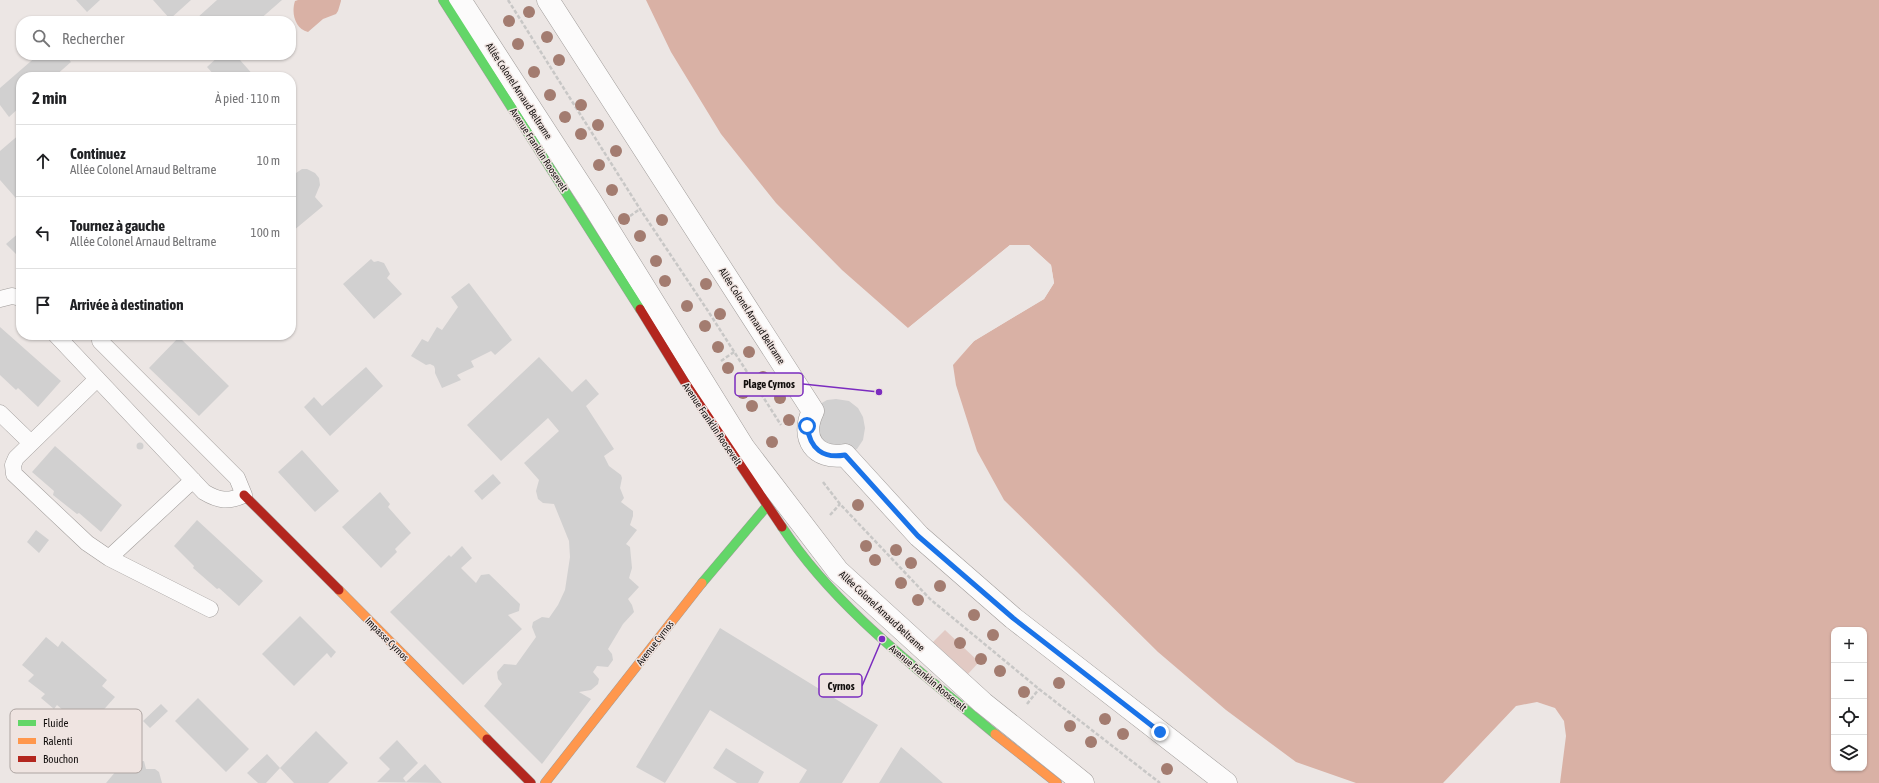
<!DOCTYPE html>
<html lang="fr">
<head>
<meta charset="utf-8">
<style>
  body { margin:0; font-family:"Asap Condensed",sans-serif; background:#f6f6f6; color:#202124 }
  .controls { position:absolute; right:12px; bottom:12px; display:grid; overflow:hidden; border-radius:8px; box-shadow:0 1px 3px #0004 }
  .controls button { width:36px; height:36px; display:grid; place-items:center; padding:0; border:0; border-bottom:1px solid #e0e0e0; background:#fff; color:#202124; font:20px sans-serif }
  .stop { position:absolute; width:12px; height:12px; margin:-9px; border:3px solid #1a73e8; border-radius:50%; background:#fff }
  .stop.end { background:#1a73e8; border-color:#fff; box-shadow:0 1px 4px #0008 }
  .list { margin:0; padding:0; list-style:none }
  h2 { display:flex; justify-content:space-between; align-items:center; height:52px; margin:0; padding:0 16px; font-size:17px }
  h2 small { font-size:13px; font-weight:400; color:#757577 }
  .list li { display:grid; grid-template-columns:26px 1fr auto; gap:12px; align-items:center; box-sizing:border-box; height:72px; padding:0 16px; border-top:1px solid #e0e0e0 }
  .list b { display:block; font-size:15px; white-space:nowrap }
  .list p { margin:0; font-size:13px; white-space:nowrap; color:#757577 }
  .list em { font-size:13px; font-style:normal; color:#757577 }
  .icon { flex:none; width:22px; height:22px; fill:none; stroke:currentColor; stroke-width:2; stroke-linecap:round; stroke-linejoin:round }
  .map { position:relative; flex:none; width:1879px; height:783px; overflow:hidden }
  .search { position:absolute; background:#fff; box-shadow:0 1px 3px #0004; left:16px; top:16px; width:280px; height:44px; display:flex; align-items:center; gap:10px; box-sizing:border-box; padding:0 14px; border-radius:16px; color:#757577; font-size:15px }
  .panel { position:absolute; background:#fff; box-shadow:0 1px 3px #0004; left:16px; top:72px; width:280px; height:268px; border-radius:16px }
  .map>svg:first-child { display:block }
  .green { fill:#e2cac4 }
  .water { fill:#d9b1a5; fill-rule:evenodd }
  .pier { fill:#ece6e4 }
  .building { fill:#d1d0d0 }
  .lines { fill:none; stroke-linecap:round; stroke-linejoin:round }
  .lane-casing { stroke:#a09c9a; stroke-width:17 }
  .street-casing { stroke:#a09c9a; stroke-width:23 }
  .fast-casing { stroke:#a09c9a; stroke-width:10 }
  .slow-casing { stroke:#a09c9a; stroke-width:10 }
  .jam-casing { stroke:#a09c9a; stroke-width:10 }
  .path { stroke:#c8c7c6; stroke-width:2.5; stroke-dasharray:4 2; stroke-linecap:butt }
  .lane { stroke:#fcfbfb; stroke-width:16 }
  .street { stroke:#fcfbfb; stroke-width:22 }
  .fast { stroke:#63d668; stroke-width:9 }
  .slow { stroke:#ff974d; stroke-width:9 }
  .jam { stroke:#b3261e; stroke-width:9 }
  .tree { fill:#a37c70 }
  .route { stroke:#1a73e8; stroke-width:5 }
  .labels { text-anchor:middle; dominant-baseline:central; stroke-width:3; stroke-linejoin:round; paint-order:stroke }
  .street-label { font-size:10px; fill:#120e0d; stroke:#efe4e1 }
  .key { fill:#efe4e1; stroke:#ada4a1; stroke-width:1 }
  .key-label { font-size:11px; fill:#120e0d }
  .leader { fill:none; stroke:#7b2cbf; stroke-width:1.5 }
  .callout-dot { fill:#7b2cbf; stroke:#efe4e1; stroke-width:1.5 }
  .callout { fill:#efe4e1; stroke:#7b2cbf; stroke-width:1.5 }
  .callout-label { font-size:11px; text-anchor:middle; font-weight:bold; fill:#120e0d }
</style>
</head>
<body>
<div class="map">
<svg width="1879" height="783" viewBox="0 0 1879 783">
  <rect width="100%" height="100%" fill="#ece6e4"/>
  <path class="green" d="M945,630L979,662L968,674L933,642Z"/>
  <path class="water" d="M298,0H341V1L338,11L336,14L323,19L308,32C295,29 291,13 295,1Z
    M646,0H1879V783H1560L1566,736L1564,721L1555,708L1537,702L1516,706L1443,783H1356L1296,762L1226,710L1158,652L1004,500L977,451L956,385L953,365L974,341L1044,299L1054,283L1051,265L1029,245H1010L908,328L842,270L776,203L721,134L671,52ZM1834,630H1864V768H1834Z"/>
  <path class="pier" d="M1010,245H1029L1051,265L1054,283L1044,299L974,341L951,365L973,340L1043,297L1052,282L1049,266L1028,247H1010L909,329H907Z"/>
  <path class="building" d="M76,0H100L87,12Z
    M153,0H191L170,19Z
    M217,0H282L258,21H199L197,18Z
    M38,55H65L71,62L54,77H21V106L9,117L0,105V88Z
    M220,55H245L240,60L255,77H216L207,67Z
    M21,133V204L0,180V151Z
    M291,168L296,173L302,169H307L315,173L319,178L320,185L315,197L323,206L293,231L291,230Z
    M21,231V259L6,244Z
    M371,259L374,262L378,261L384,263L390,274L387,278L402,294L374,319L343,284Z
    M469,283L512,340L495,355L491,351L471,361L474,367L457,375L461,380L442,388L435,373V369L434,366L430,364L426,365L411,356L422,339L428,342L437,327L442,330L458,307L451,297Z
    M0,327L61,381L38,407L18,388L16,390L0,375Z
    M179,337L229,386L199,416L149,368Z
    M539,357L572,392L586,379L599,394L586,406L614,449L604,456L609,466L621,475L622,478L620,488L624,498L621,502L633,511V516L630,525L637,530L626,544L630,547L632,568L629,578L639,587L628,599L632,605L634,612L623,624L608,649L612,654L613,660L608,667L597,666L593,672L599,679L598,684L591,690L579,692L591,699L542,764L484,706L502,684L498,679L497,672L504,664L516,665L536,637L532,627L533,622L542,617L549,618L558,605L565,590L570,557L569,541L554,504L543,503L538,499L536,491L539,480L524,463L559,431L548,418L501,461L467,425Z
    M366,367L383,386L330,436L304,407L314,397L322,406Z
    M836,399L849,401L858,408L863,417L865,428L863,440L857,449L845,455L814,446L820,404L827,400Z
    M136.5 446a3.5 3.5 0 1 1 7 0a3.5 3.5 0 1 1-7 0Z
    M55,446L122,505L101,532L79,513L77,514L53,495L54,491L32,472Z
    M302,450L339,491L315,512L278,472Z
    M493,474L501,483L482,500L474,491Z
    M380,492L390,504L388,507L411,533L395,549L397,552L381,568L342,527Z
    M197,520L263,581L239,606L219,588L217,589L193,568L194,566L174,546Z
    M36,530L49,540L39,553L27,542Z
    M462,546L472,558L461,568L476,583L481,575L489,574L520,604L519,611L508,615L522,629L463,685L390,612L449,555L451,557Z
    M300,616L336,652L331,658L327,653L294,686L262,654Z
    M720,628L878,725L842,783H799L807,770L710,710L665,783L636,767Z
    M46,637L58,647L62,641L107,680L102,686L115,697L91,724L78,713L73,719L57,705L54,709L41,698L45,694L28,681L34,675L22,665Z
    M198,698L249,749L226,772L175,721Z
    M161,704L168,711L150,728L143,721Z
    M316,731L348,763L328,783H294L280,768Z
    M397,740L418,763L403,778L406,782L425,764L442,783L377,782L390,769L379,758Z
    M901,747L920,763L943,783H879Z
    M726,748L764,772L758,783H737L713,768Z
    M267,754L280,768L266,783H258L247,773Z
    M144,761L146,769H155L159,772L162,783H106L122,764Z"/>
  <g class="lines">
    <g class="lane-casing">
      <path id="lane" d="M0,299L12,296L21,298
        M56,335L204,492C219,501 228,502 244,495L237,478L100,341
        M97,379L16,458L13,465L14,474L87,543L109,558L210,609
        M0,413L31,443
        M109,558L193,480"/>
    </g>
    <g class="street-casing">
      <path id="street" d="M460,0L590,200L744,448L838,571L983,703L1083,783
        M548,0L813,411C800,438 815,460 845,455L919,536L1013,618L1226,783"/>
    </g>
    <g class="fast-casing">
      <path id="fast" d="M443,0L640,309
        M782,527C837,610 919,670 995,734
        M702,583L767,506"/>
    </g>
    <g class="slow-casing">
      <path id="slow" d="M339,590L487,739
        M995,734L1057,783
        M545,783L702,583"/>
    </g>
    <g class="jam-casing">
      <path id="jam" d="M640,309L686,384L782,527
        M244,495L339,590
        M487,739L531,783"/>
    </g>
    <path class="path" d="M508,0L640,209L708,311L781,425
      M630,216L640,209
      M721,361L734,352
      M823,482L840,504L930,599L1039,689L1160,783
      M830,515L840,504
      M1027,704L1039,689"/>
    <use href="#lane" class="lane"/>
    <use href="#street" class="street"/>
    <use href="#fast" class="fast"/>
    <use href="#slow" class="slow"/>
    <use href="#jam" class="jam"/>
  </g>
  <g class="tree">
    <circle cx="529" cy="12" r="6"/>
    <circle cx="509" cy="21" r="6"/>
    <circle cx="547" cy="37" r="6"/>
    <circle cx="518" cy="44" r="6"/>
    <circle cx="559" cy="60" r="6"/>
    <circle cx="534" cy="72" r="6"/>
    <circle cx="550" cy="95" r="6"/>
    <circle cx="581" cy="105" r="6"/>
    <circle cx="565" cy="117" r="6"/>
    <circle cx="598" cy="125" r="6"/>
    <circle cx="581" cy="134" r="6"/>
    <circle cx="616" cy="151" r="6"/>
    <circle cx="599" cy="165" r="6"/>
    <circle cx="612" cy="190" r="6"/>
    <circle cx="624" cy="219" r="6"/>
    <circle cx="662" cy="220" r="6"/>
    <circle cx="640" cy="236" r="6"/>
    <circle cx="656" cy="261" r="6"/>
    <circle cx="665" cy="281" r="6"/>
    <circle cx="706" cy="284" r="6"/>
    <circle cx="687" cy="306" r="6"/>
    <circle cx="720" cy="314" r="6"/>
    <circle cx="705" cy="326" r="6"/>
    <circle cx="718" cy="347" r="6"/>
    <circle cx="749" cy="352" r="6"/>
    <circle cx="728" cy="368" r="6"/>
    <circle cx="763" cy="377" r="6"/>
    <circle cx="743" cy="393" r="6"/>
    <circle cx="780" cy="398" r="6"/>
    <circle cx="752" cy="406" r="6"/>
    <circle cx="789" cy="420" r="6"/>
    <circle cx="772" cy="442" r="6"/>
    <circle cx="858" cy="505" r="6"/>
    <circle cx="866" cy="546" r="6"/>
    <circle cx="896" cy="550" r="6"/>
    <circle cx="875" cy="560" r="6"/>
    <circle cx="911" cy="563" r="6"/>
    <circle cx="901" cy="583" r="6"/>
    <circle cx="940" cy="586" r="6"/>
    <circle cx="918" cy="600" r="6"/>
    <circle cx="974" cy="615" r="6"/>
    <circle cx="993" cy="635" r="6"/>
    <circle cx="960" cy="643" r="6"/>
    <circle cx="981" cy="659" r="6"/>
    <circle cx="1000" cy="671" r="6"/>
    <circle cx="1059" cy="683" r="6"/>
    <circle cx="1024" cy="692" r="6"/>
    <circle cx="1105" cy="719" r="6"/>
    <circle cx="1070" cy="726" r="6"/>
    <circle cx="1123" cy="734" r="6"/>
    <circle cx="1091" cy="742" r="6"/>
    <circle cx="1167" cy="769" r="6"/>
  </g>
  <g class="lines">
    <path class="route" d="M807,426C810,449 823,459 845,455L918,536L1013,618L1160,732"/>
  </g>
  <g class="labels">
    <g class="street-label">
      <text transform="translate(519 91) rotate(57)">Allée Colonel Arnaud Beltrame</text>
      <text transform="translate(539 150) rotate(57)">Avenue Franklin Roosevelt</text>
      <text transform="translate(752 316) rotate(57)">Allée Colonel Arnaud Beltrame</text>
      <text transform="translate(712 424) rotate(56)">Avenue Franklin Roosevelt</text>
      <text transform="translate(882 611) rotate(43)">Allée Colonel Arnaud Beltrame</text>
      <text transform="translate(387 639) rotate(45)">Impasse Cyrnos</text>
      <text transform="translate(655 643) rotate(-52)">Avenue Cyrnos</text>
      <text transform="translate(928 678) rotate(40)">Avenue Franklin Roosevelt</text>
    </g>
  </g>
  <rect x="10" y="709" width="132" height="64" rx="6" class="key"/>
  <rect x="18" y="720" width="18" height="6" fill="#63d668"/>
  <rect x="18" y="738" width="18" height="6" fill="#ff974d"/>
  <rect x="18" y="756" width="18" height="6" fill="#b3261e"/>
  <g class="key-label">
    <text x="43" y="727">Fluide</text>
    <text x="43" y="745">Ralenti</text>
    <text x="43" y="763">Bouchon</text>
  </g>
  <path class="leader" d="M879 392L803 384M882 639L862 686"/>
  <g class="callout-dot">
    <circle cx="879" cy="392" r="4"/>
    <circle cx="882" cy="639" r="4"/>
  </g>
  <g class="callout">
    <rect x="735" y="373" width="68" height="23" rx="4"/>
    <rect x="819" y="674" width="43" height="23" rx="4"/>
  </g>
  <g class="callout-label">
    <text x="769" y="388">Plage Cyrnos</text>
    <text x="841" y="690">Cyrnos</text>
  </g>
</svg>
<div class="controls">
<button>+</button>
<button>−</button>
<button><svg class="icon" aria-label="locate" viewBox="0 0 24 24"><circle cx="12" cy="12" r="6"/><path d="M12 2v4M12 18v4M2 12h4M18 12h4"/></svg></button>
<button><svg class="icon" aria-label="layers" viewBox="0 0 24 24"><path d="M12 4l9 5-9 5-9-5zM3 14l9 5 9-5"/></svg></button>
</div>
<div class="stop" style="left:807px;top:426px"></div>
<div class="stop end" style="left:1160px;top:732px"></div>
<div class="search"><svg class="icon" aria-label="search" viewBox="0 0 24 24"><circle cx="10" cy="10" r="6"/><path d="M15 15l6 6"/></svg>Rechercher</div>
<section class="panel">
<h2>2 min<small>À pied · 110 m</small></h2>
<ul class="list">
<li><svg class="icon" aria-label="ahead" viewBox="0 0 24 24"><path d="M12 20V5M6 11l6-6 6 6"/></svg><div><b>Continuez</b><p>Allée Colonel Arnaud Beltrame</p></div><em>10 m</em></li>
<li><svg class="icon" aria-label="left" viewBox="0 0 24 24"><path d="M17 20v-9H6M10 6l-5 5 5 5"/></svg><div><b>Tournez à gauche</b><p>Allée Colonel Arnaud Beltrame</p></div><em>100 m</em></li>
<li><svg class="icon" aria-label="arrive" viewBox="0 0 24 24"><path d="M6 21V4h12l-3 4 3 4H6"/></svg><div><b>Arrivée à destination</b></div></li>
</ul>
</section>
</div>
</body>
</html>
